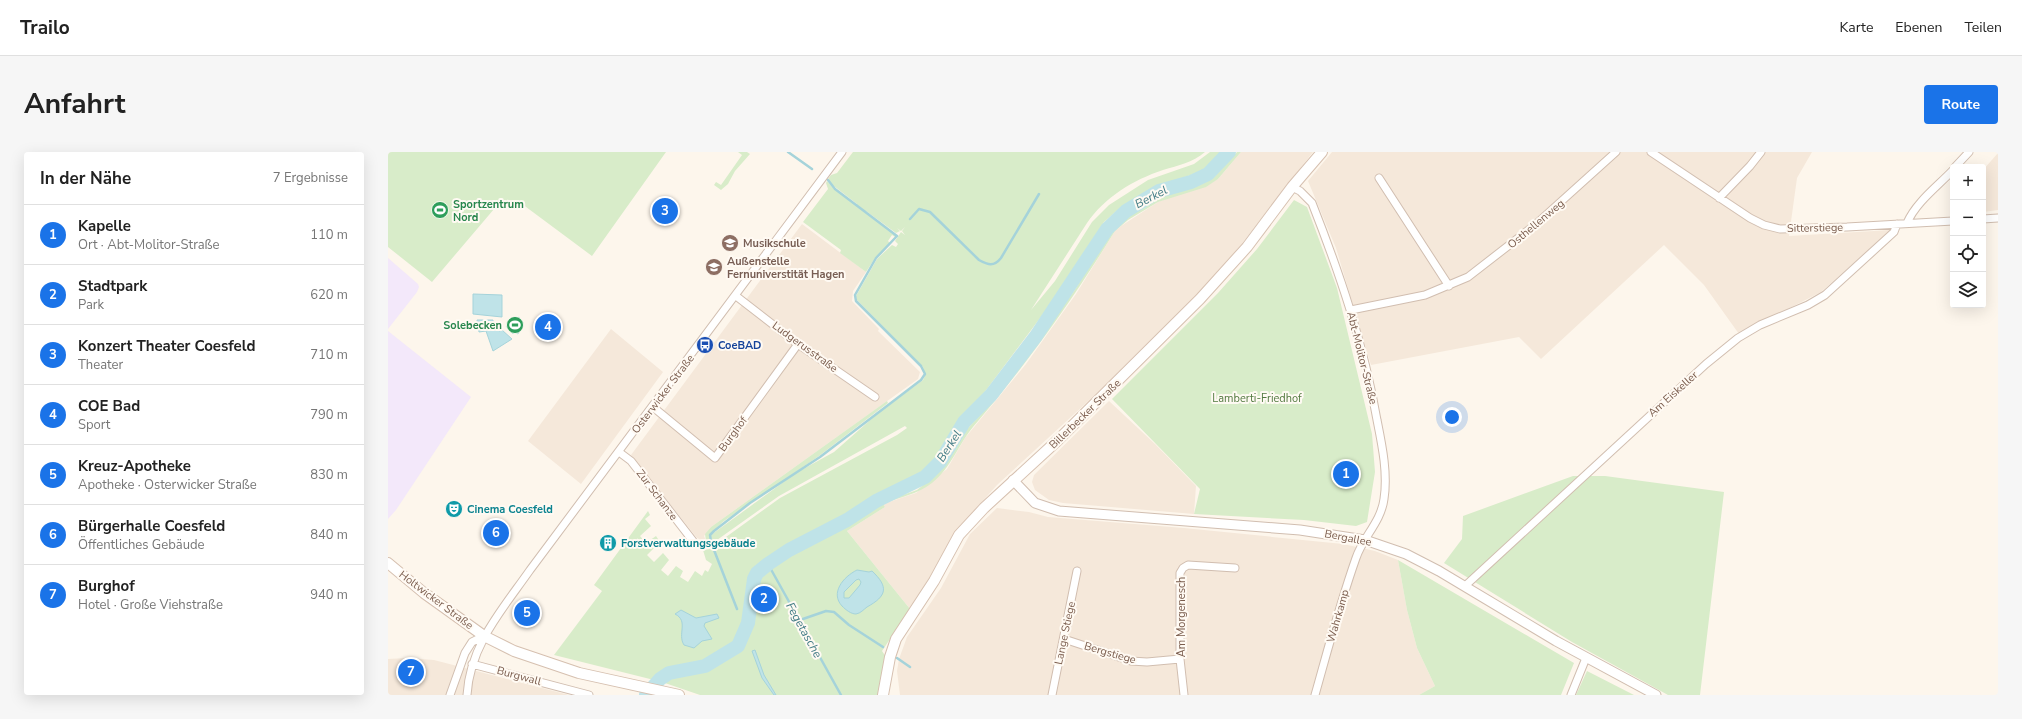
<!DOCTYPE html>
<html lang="de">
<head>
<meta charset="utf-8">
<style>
  body { margin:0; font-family:"Nunito Sans",sans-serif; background:#f6f6f6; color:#222 }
  .controls { position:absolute; right:12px; top:12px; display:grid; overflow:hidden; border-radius:4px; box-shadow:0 4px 16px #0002 }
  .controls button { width:36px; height:36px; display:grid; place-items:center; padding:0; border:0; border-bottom:1px solid #e0e0e0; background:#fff; color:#222; font:20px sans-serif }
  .you { position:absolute; left:1064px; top:265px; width:14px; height:14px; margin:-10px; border:3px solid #fff; border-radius:50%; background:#1a73e8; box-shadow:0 0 0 6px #1a73e833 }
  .badge { display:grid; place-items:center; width:26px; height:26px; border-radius:50%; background:#1a73e8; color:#fff; font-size:13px; font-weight:700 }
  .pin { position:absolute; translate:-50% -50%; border:2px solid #fff; box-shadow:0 1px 4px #0006 }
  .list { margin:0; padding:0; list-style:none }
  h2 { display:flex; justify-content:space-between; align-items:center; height:52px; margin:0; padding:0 16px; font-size:17px }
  h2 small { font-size:13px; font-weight:400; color:#767676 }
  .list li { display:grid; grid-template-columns:26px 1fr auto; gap:12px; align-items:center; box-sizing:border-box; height:60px; padding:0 16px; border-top:1px solid #e0e0e0 }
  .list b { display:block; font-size:15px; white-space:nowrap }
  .list p { margin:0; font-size:13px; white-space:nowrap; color:#767676 }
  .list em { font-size:13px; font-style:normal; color:#767676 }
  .icon { flex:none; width:22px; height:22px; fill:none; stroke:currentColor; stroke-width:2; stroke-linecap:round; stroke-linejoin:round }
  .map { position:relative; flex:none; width:1610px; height:543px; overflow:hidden; border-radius:4px }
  header { display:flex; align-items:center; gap:24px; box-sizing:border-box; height:56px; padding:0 20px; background:#fff; border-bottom:1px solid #e0e0e0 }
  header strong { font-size:19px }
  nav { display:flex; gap:22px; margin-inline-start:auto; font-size:14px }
  .intro { display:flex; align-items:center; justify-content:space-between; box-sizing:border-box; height:96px; padding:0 24px }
  h1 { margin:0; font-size:28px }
  .button { padding:10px 18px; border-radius:4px; background:#1a73e8; color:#fff; font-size:14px; font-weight:700 }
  main { display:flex; gap:24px; padding:0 24px }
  aside { flex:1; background:#fff; border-radius:4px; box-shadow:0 4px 16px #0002 }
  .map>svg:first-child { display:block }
  .residential { fill:#f5e8da }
  .education { fill:#f3e8fa }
  .green { fill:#d8ecc9 }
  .water { fill:#bfe3e8; stroke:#a5d3da; fill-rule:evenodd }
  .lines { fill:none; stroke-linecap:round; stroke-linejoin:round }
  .stream { stroke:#a5d3da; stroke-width:2.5 }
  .river { stroke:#bfe3e8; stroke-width:14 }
  .minor-casing { stroke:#d1beb0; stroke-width:9 }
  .tertiary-casing { stroke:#d1beb0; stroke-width:11 }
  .secondary-casing { stroke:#d6c0b0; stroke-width:12 }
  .minor { stroke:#fff; stroke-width:7 }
  .tertiary { stroke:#fff; stroke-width:9 }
  .secondary { stroke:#fff; stroke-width:10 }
  .labels { text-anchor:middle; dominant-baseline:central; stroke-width:4; stroke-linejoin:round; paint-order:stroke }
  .leisure-label { font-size:11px; font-weight:bold; fill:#27864d; stroke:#fffaf3; text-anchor:start }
  .street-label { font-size:11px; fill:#7a5c4d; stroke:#fffaf3 }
  .education-label { font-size:11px; font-weight:bold; fill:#785e54; stroke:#fffaf3; text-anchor:start }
  .transit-label { font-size:11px; font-weight:bold; fill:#164399; stroke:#fffaf3; text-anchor:start }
  .park-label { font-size:11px; fill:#537a41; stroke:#fffaf3 }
  .culture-label { font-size:11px; font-weight:bold; fill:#0d838f; stroke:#fffaf3; text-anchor:start }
  .water-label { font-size:12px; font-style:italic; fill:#437c86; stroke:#fffaf3 }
</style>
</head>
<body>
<header>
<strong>Trailo</strong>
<nav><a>Karte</a><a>Ebenen</a><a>Teilen</a></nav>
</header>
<div class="intro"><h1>Anfahrt</h1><a class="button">Route</a></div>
<main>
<aside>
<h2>In der Nähe<small>7 Ergebnisse</small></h2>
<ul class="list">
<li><span class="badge">1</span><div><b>Kapelle</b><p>Ort · Abt-Molitor-Straße</p></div><em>110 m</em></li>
<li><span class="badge">2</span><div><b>Stadtpark</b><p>Park</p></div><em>620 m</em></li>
<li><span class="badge">3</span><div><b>Konzert Theater Coesfeld</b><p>Theater</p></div><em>710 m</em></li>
<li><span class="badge">4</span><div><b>COE Bad</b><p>Sport</p></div><em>790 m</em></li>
<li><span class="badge">5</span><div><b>Kreuz-Apotheke</b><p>Apotheke · Osterwicker Straße</p></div><em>830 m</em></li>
<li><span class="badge">6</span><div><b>Bürgerhalle Coesfeld</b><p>Öffentliches Gebäude</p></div><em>840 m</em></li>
<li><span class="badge">7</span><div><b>Burghof</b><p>Hotel · Große Viehstraße</p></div><em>940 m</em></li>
</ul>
</aside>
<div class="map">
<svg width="1610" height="543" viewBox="0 0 1610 543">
  <rect width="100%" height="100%" fill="#fdf6ec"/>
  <path class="residential" d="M853,0H925L852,94L811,140L708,242L609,333L575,371L522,457L459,379L497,355L495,352L528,341L559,317L577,286L638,212L688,142L727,79L733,74L770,50L830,27Z
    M944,0H1424L1409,26L1401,84L1503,78L1433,140L1351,182L1316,133L1276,93L1153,207L1131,185L983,213L948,96L920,29Z
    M1610,1V58L1595,60V18Z
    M414,72L478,120L465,139L464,149L491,177L490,179L532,220L530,227L323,375L316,384L318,389H316L309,386L243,303Z
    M223,177L275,220L193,332L140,289Z
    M721,249L767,292L808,334L806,362L675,351L661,348L647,338L644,330L646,323Z
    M609,356L641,360L660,365L796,376L955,392L987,399L1010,408L1019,458L1029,496L1047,534L1031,543H512L509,519L511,507L519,485L553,436L582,382Z
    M19,506L46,508L181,543H0V507Z"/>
  <path class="education" d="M0,106L30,132L31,135L29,140L0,177Z
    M0,179L83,245L8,358L0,367Z"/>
  <path class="green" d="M0,0H278L204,104L130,49L112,50L44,130L0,95Z
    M350,0H359L362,2L347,19L340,32L333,38L326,33L328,30L333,33L354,3Z
    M465,0H817C804,11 791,13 775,18C745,28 717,45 699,71L643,158L667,129L704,70L721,53L760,28L806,12L822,0H834L821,14L811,20L764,37L732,56L716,70L676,134L593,245L570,269L548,307L538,319L524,328L510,332L494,339L469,357L392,399L399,406L478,362L498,349L529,338L545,325L556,313L574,282L602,253L662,172L686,139L725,77L738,65L767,46L816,31L827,24L849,0H853L830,27L818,35L770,50L740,68L727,79C684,149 639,212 585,275C570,293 563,316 544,331C530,342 512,345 495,352L497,355L459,379L522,457L494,499L498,505L491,543H312L274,530L166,503L214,439L206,433L260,359L262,363L257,367L263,374L252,384L258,391L268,384L272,390L259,403L266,410L275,401L281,408L273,418L280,424L288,414L295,419L292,425L300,430L307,419L314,424L317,418L320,420L324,412L318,408L315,398L329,396L338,385L392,346L509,283L519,276L517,274L391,344L329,388L324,389L322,384L327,380L408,321L446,300L488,263L535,228L537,224L535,215L469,148L468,144L489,107L504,93L508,95L510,92L507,89L513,80L517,83L514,79L517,75L513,79L509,76L512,79L508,81L478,59L479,61L507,83V85L504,83L500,89L502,91L487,106L478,120L452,101L453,98L415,70L440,37L438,31L439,29L446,37L466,52H469L442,31L440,27L443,23L449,21Z
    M906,48L919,55L949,136L984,282L987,320L979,370L968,374L916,368L806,362L812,337L724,247L830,141L869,97Z
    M499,249L500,251L431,304L336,369L321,383L322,389H318L317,382L323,375Z
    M1185,324H1217L1336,340L1312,543H1280L1184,490L1056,411L1074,387L1075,364Z
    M1010,408L1186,511L1173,543H1031L1047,534L1029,496L1019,458Z
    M1199,519L1246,543H1188Z"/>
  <path class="water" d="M85,142L114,143V165L85,162Z
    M131,165L135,171L128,178L131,180L130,182L127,180L125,182L118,174Z
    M89,168H105V173L110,174L111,179L114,178L124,187L105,199L98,179L91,180Z
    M469,418L481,420L484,419C501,435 499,444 479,455C475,458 473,461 468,462C463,462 458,458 454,454C442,441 455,425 469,418ZM471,427L473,430L472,433L461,446H456V440L468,428Z
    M293,458L308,466L329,462L331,466L317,471L316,474L324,487L314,489L306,496L296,493C289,482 301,469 287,462Z
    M367,498L376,523L388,543H386L374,526L364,499Z"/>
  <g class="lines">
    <path class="stream" d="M400,0L424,17
      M522,67L531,57L542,60L591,108C600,113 606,115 613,106L651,42
      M323,390L322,383L326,379L362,351L432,305L533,228L537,222L533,214L468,149L467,143L488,106L509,84L447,37L440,28
      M326,398L349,457
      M380,412L453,543
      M412,468L438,459L446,460L461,473L495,495
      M509,506L522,515"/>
    <path class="river" d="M258,543L272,527L281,521L317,514L350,494L360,471L366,427L369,421L380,412L401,398L459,368L488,349L537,325L552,310L576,270L603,243L648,184L719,77L738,59L771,39L803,30L820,22L841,0"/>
    <g class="minor-casing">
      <path id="minor" d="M1263,0L1362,66L1376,73L1392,77L1459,75L1565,69
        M1567,15L1581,0
        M991,26L1061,134
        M904,35L912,39L924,51C952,122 976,193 989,268C994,293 1000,321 996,347C993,370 975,385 968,406C952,451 940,497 927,543
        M1331,46L1362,14L1373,0
        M1595,67L1610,66
        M1519,71C1528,50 1550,34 1565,18
        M348,144L410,192L487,245
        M963,158L1037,143L1080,125L1147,73L1228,0
        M265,255L327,306L410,192
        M231,300L243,309L305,389
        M1077,434L1318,212L1350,186L1372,173L1420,153L1437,143L1506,80L1509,72
        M676,487L743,509L759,510L792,507
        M84,512L201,543
        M62,543L77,501L84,490L96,484
        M79,543C82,493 114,458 142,418L454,0
        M664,543L689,419
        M796,543L792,507V421L795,416L800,413L847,416
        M1183,543L1198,506"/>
    </g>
    <g class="tertiary-casing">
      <path id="tertiary" d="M625,328L647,351L671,359L912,378L977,388L1018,402L1051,419L1168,489L1268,543"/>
    </g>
    <g class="secondary-casing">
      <path id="secondary" d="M0,411L36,441L96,484L126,499L191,521L291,543
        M495,543L502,505L508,487L546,429L571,383L596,356L670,288L812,147L859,95L904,35L934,0"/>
    </g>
    <use href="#minor" class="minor"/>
    <use href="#tertiary" class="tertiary"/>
    <use href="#secondary" class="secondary"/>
  </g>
  <defs>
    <g id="stadium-disc" transform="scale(0.9)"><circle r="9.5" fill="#2e9e5b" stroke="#fffaf3"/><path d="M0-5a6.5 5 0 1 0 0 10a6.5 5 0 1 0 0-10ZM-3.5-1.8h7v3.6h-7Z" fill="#fff"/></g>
    <g id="university-disc" transform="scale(0.9)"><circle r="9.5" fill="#8d6e63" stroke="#fffaf3"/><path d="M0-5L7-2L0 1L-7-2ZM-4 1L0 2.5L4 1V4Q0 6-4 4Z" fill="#fff"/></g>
    <g id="bus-disc" transform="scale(0.9)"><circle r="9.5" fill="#1a4fb4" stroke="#fffaf3"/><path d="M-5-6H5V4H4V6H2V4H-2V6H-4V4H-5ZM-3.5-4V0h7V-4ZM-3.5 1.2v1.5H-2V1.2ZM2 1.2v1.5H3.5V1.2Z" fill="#fff"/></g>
    <g id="theatre-disc" transform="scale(0.9)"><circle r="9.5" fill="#0f9aa8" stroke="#fffaf3"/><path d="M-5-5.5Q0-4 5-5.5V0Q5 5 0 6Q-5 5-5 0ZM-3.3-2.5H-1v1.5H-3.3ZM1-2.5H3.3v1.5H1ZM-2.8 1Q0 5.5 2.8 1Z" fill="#fff"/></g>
    <g id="building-disc" transform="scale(0.9)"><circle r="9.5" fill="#0f9aa8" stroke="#fffaf3"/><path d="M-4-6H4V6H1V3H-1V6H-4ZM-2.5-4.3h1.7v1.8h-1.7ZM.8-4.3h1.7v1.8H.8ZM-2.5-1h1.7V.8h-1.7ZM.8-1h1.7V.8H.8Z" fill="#fff"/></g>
  </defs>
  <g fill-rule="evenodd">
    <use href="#stadium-disc" x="52" y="58"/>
    <use href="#university-disc" x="342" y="91"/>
    <use href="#university-disc" x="326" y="115"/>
    <use href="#stadium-disc" x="127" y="173"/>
    <use href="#bus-disc" x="317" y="193"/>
    <use href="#theatre-disc" x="66" y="357"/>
    <use href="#building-disc" x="220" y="391"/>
  </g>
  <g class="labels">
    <g class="leisure-label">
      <text x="65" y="52">Sportzentrum<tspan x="65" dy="13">Nord</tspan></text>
      <text x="114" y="173" text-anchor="end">Solebecken</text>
    </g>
    <g class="street-label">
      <text transform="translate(1148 72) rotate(-40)">Osthellenweg</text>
      <text transform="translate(1427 76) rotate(-1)">Sitterstiege</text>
      <text transform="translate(417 195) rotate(36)">Ludgerusstraße</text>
      <text transform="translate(974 206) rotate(76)">Abt-Molitor-Straße</text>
      <text transform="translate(275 242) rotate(-53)">Osterwicker Straße</text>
      <text transform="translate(1285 242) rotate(-42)">Am Eiskeller</text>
      <text transform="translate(697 262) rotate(-44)">Billerbecker Straße</text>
      <text transform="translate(345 282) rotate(-54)">Burghof</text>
      <text transform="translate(269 343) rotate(53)">Zur Schanze</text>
      <text transform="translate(960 386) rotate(11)">Bergallee</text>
      <text transform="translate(48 448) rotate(37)">Holtwicker Straße</text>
      <text transform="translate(950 464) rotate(-74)">Wahrkamp</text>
      <text transform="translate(793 465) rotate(-90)">Am Morgenesch</text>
      <text transform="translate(677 481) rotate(-78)">Lange Stiege</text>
      <text transform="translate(722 501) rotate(16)">Bergstiege</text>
      <text transform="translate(131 524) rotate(15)">Burgwall</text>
    </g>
    <g class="education-label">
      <text x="355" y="91">Musikschule</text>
      <text x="339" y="109">Außenstelle<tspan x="339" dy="13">Fernuniverstität Hagen</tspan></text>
    </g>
    <g class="transit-label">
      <text x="330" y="193">CoeBAD</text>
    </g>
    <g class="park-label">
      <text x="869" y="246">Lamberti-Friedhof</text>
    </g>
    <g class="culture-label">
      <text x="79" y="357">Cinema Coesfeld</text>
      <text x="233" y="391">Forstverwaltungsgebäude</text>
    </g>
    <g class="water-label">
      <text transform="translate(763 45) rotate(-27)">Berkel</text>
      <text transform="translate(561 294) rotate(-57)">Berkel</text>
      <text transform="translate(416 478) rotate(61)">Fegetasche</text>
    </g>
  </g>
</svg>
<div class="controls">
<button>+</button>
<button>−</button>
<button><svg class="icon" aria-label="locate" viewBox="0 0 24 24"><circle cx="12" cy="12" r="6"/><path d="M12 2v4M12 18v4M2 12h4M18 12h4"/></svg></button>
<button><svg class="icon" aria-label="layers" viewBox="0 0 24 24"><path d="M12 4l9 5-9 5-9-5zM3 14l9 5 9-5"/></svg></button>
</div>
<div class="you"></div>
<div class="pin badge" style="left:958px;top:322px">1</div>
<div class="pin badge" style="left:376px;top:447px">2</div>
<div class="pin badge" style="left:277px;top:59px">3</div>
<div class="pin badge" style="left:160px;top:175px">4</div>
<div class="pin badge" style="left:139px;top:461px">5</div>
<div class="pin badge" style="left:108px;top:381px">6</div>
<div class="pin badge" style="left:23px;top:520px">7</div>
</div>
</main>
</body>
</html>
